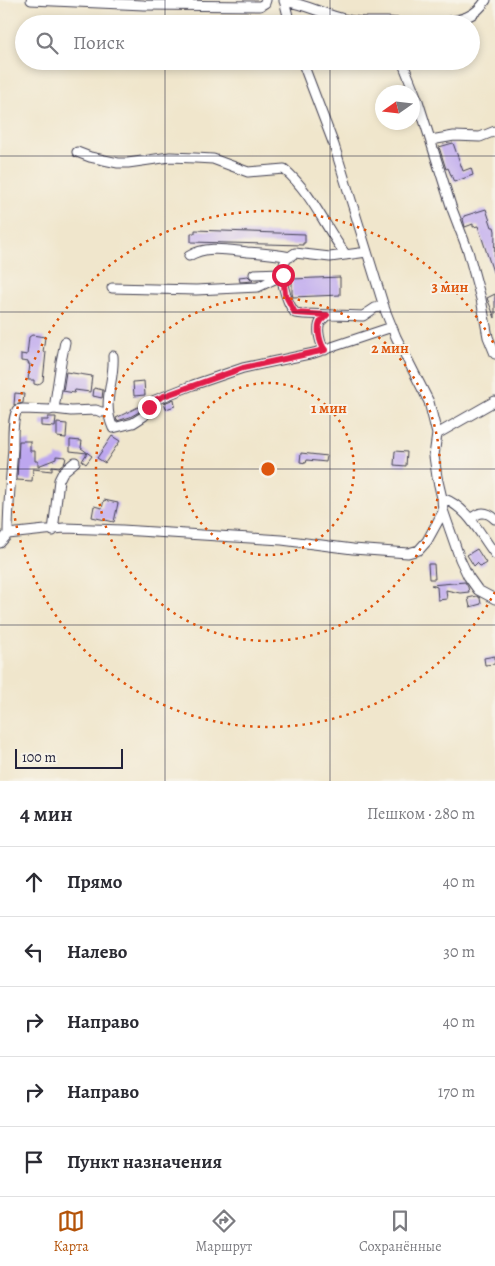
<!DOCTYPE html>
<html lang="ru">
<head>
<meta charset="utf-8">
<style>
  body { margin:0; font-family:Alegreya,serif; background:#f2f2f3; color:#2b2b33 }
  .compass { position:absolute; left:375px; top:85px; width:45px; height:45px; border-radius:50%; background:#fff; box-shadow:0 2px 8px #0003; rotate:256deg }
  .scale { position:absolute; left:15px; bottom:12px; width:108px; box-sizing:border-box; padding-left:5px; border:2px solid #22223b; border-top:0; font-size:14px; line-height:18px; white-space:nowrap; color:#22223b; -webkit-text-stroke:4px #f7f3e8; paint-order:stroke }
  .stop { position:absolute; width:15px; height:15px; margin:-11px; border:4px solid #e11d48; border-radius:50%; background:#fff }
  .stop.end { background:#e11d48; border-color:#fff; box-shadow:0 1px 5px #0008 }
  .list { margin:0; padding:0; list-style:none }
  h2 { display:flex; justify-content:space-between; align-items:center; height:65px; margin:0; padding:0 20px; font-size:21px }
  h2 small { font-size:16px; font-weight:400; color:#7c7c81 }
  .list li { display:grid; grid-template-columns:32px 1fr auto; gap:15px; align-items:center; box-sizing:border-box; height:70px; padding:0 20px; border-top:1px solid #e1e1e2 }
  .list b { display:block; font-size:19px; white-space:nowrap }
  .list em { font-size:16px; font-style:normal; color:#7c7c81 }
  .icon { flex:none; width:28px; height:28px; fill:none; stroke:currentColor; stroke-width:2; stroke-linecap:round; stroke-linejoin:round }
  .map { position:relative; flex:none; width:495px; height:781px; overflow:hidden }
  .search { position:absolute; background:#fff; box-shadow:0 2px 8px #0003; left:15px; right:15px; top:15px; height:55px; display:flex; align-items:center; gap:12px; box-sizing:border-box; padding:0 18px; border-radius:28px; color:#7c7c81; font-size:19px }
  .sheet { height:415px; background:#fff }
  nav { display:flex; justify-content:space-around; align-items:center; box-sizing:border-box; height:70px; border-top:1px solid #e1e1e2; background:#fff; font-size:14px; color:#7c7c81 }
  nav a { display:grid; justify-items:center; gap:2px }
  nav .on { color:#b45309 }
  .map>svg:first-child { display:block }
  .building { fill:#bda7ef }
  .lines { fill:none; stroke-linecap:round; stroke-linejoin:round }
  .minor-casing { stroke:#413f51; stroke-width:11 }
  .minor { stroke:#fff; stroke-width:9 }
  .route { stroke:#e11d48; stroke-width:6 }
  .grid { fill:none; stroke:#22223b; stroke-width:1; stroke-opacity:0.55 }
  .ring { fill:none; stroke:#de560e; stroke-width:2.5; stroke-dasharray:2.5 5 }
  .centre { fill:#de560e; stroke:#f7f3e8; stroke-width:2.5 }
  .ring-label { font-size:15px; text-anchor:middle; font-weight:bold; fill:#de560e; stroke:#f7f3e8; stroke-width:4; stroke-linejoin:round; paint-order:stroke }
</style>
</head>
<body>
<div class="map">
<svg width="495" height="781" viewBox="0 0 495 781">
  <rect width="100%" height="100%" fill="#f7f3e8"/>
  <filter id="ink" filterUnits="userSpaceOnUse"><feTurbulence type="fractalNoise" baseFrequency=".02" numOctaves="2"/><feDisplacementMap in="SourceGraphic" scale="10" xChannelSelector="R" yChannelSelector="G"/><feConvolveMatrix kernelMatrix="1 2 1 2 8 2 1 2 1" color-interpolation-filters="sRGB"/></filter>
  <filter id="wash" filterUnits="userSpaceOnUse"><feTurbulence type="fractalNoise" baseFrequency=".0096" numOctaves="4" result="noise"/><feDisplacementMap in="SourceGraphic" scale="20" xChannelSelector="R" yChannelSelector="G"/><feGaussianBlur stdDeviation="1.12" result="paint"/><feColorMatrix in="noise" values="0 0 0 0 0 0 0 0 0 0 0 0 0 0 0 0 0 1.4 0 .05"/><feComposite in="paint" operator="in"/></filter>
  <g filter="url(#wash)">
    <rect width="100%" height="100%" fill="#f0e6cc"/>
    <g id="blocks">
      <path class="building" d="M453,143L463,171L471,168L473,175L454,182L448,168L446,169L439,147Z
        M486,209L492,227H494L495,231L494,275L478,226L473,227V224L465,227L463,219L464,218V216Z
        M195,230L305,234V243H303V245L191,242V233H195Z
        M248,276L253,281L240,282L239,277Z
        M340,277V295L293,297L292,293V279Z
        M495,294V318L487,298Z
        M32,335L45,337L43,352H46L43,381L38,385L34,384V380H28L30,364H28L29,362L21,361V354L27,355L29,337Z
        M66,372L92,376L90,392L75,390L74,393L63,391Z
        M144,381L145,395L134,396L133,382Z
        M94,388L103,390L102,398L93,396Z
        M15,393L24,394L23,403L14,405Z
        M174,399L175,406L166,409L164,403Z
        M140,406L141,408L139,412L130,417L117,421L116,418Z
        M48,417H56L55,427L41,426V420H48Z
        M57,423L67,424L66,438L57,437Z
        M112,436L120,441L105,463L97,458Z
        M70,440L82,441L81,448L92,456L86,464L82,461L87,453L70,451Z
        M19,441H30V451H35V461H38V466L56,459V456L66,457L65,462L59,467L52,466V471L33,469L32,481L17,480Z
        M395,451L407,452L406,466L394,465Z
        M301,453L327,456L326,462L307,460L306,463L300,462Z
        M104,500L118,503L114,522L92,517L94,506L102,508Z
        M477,549L486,563L483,565L480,566L477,563L474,566L467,555Z
        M428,564H434L435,579H429Z
        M465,582L468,587L469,592L460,593L446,590L447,599L438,600L437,587L431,585Z
        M477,596L480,598L481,604L470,607L468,598Z
        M495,656V664L485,665L484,658Z"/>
    </g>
  </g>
  <g filter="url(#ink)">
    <use href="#blocks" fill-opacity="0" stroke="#413f51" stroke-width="1"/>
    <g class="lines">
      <g class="minor-casing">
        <path id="minor" d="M31,0L144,5L260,6L265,3L266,0
          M284,0L290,24
          M284,1C305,4 323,14 344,19C358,23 373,22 387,22L390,24
          M387,22L415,24
          M432,24C455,20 473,21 486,0
          M302,61L334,145L385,310L396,337L429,402L437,434L434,456L437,477L442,498C468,507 479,533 495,554
          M402,61L418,101L452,209L468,251L481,299L488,337L495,354
          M431,140L454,136L480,137L495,131
          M77,152L90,157L118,163H128L170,157L195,158L213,159L248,172L284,169C312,193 325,227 346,255
          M367,252L330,257L295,253C292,255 288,257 286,260C277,275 286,301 295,313L304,314L363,316L375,308L384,306
          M189,256C206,245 228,250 247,252C262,253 276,254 290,257
          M254,274L281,273
          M112,288L196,290L258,287L283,275
          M325,350C320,344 316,328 321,321C323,319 325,317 327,315
          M113,356C115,382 101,401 113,428L133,423L144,416L149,407L155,400L193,385L243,368L314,353L392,327
          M54,409L61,362L65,342
          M437,434L495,401
          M443,510L460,559L468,576L478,590L495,599
          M471,519C479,511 487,511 495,519
          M53,531L59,480L63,472L75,462
          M8,534L64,528L122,530L282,540L353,549L408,553L419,550L427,541L443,512L442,498
          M0,543L8,534C8,505 11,477 13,448C13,437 12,420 17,410L23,409L50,410L54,409L71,411L96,410L101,412L108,411"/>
      </g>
      <use href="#minor" class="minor"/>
    </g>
  </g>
  <g class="lines" filter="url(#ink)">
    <path class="route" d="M149,407L155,400L164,396L243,368L325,350C320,344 316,328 321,321C323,319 325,317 327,315L295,313L285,294L283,275"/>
  </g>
  <path class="grid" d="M165,0V24M330,0V24M165,61V781M330,61V781M0,156H495M0,312H495M0,469H495M0,625H495"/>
  <g class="ring">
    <circle cx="268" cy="469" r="86"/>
    <circle cx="268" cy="469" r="172"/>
    <path d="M495 592A258 258 0 1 1 495 346"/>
  </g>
  <circle cx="268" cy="469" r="8" class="centre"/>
  <g class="ring-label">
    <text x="450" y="292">3 мин</text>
    <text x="390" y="353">2 мин</text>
    <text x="329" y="413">1 мин</text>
  </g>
</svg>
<svg class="compass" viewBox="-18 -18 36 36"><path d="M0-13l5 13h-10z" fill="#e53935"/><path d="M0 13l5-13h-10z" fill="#7c7c81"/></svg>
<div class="scale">100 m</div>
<div class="stop" style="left:283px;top:275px"></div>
<div class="stop end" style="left:149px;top:407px"></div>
<div class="search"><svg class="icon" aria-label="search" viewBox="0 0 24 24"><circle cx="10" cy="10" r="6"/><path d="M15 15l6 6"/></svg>Поиск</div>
</div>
<section class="sheet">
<h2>4 мин<small>Пешком · 280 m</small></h2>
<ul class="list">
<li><svg class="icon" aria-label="ahead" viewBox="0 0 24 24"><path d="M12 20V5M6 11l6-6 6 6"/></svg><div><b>Прямо</b></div><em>40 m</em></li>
<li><svg class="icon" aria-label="left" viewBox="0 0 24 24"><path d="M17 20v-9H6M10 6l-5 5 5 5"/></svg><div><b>Налево</b></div><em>30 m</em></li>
<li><svg class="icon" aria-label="right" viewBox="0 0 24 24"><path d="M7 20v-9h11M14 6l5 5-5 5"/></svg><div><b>Направо</b></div><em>40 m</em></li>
<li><svg class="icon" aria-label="right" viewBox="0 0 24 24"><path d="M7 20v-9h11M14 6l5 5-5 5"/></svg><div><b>Направо</b></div><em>170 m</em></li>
<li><svg class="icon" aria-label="arrive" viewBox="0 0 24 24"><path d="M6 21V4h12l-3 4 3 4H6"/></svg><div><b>Пункт назначения</b></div></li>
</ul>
</section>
<nav>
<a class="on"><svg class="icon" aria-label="map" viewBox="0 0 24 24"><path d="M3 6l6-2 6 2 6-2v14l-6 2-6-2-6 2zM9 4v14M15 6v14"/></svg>Карта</a>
<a><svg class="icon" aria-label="directions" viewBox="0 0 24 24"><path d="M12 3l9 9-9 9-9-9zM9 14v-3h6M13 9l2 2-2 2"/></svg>Маршрут</a>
<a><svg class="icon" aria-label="saved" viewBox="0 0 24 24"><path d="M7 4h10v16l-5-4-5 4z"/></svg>Сохранённые</a>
</nav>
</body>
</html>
